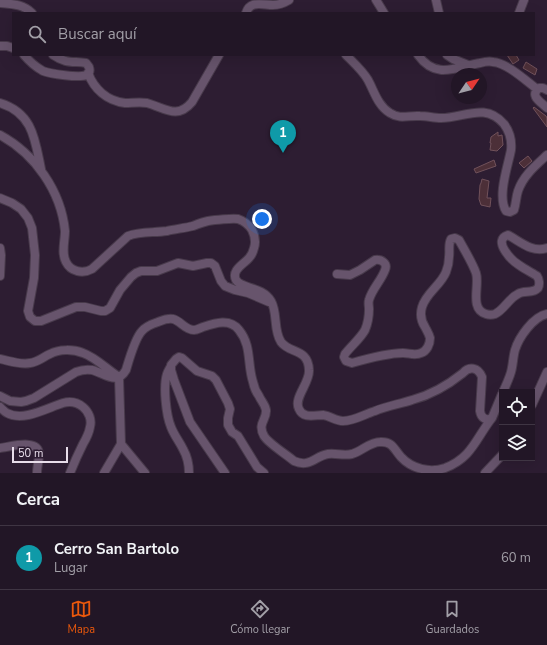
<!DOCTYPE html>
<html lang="es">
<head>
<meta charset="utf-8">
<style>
  body { margin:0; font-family:"Nunito Sans",sans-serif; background:#2e2332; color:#f1f3f6 }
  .controls { position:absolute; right:12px; bottom:12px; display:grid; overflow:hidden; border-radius:0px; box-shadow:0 4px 16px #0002 }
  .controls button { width:36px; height:36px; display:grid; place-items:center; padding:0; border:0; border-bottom:1px solid #3f3543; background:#221626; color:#f1f3f6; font:20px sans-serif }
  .compass { position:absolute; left:451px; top:68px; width:36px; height:36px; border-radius:50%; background:#221626; box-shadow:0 4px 16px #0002; rotate:55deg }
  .scale { position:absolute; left:12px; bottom:10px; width:56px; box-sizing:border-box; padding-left:4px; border:2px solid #e8ddea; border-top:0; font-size:11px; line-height:14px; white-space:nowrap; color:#e8ddea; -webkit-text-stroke:3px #2d1d32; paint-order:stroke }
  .you { position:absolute; left:262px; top:219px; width:14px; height:14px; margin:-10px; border:3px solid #fff; border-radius:50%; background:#1a73e8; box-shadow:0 0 0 6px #1a73e833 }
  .badge { display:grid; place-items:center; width:26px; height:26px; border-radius:50%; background:#ea580c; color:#fff; font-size:13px; font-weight:700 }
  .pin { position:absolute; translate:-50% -33px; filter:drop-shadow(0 1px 2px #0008) }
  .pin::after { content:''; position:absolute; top:21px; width:14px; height:12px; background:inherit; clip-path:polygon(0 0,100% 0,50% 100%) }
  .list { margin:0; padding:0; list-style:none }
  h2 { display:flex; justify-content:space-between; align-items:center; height:52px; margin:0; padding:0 16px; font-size:17px }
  h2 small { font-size:13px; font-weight:400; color:#a29fa7 }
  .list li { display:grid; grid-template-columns:26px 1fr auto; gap:12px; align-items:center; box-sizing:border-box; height:64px; padding:0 16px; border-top:1px solid #3f3543 }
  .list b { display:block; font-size:15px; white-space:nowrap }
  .list p { margin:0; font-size:13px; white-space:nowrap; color:#a29fa7 }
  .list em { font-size:13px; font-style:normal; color:#a29fa7 }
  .icon { flex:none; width:22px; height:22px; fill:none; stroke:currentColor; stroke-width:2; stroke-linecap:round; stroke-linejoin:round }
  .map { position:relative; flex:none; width:547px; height:473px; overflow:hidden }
  .search { position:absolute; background:#221626; box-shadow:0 4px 16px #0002; left:12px; right:12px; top:12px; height:44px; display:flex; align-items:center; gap:10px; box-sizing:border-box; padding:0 14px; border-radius:0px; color:#a29fa7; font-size:15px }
  .sheet { height:116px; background:#221626 }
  nav { display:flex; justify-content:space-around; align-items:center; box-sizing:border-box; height:56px; border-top:1px solid #3f3543; background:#221626; font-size:11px; color:#a29fa7 }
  nav a { display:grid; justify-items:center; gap:2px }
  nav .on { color:#ea580c }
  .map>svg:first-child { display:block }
  .building { fill:#4c2f38; stroke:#70515a }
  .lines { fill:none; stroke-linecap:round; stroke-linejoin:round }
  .minor-casing { stroke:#483a4b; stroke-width:10 }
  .minor { stroke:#67546c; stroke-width:8 }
</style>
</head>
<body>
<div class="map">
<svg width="547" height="473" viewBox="0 0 547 473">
  <rect width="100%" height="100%" fill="#2d1d32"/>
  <path class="building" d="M507,55H516L519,60L513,64Z
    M526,62L537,69L535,75L523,68Z
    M534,107L546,116L547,118V127L533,108Z
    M498,132V136L502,135L503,145L497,151L490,150L491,143H490L491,137Z
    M528,156L532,161L524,168L519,163Z
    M494,160L496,166L476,173L474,169Z
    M482,179L489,181L487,198H491L490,207L481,205L479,199L480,185L481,183Z"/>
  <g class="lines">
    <g class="minor-casing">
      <path id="minor" d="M376,0L384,13
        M436,0L439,13
        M0,3C12,4 23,4 32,13
        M246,13C250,0 262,5 273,5C279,5 284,3 289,0
        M519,13L524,0
        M0,46H7L13,48
        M24,55C29,61 36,67 43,71C50,74 80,78 86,75C90,73 90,70 89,67L86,63C73,61 66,64 53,55
        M346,55C354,63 363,71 368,80C374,91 378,106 390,113C401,120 408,115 420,116C427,116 434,118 441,118C464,118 485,102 504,124C510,132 512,140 511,150C508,166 497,196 506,211L510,212L514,210C516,204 516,197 518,191C523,176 535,166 547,155
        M418,55C436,80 456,67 480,63C484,62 489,61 493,62C507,63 525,80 537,89
        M447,55L453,59L468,65
        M88,73C94,89 107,101 125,103C132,103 140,102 147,103C165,108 177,120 192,102L219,55
        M547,90L543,88H539C529,96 541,102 547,108
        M0,103C33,113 35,140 41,169
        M0,135C35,154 61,191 65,231C65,241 61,253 66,262C71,272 83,274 92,269L128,236C140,231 154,233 167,231C176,229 185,228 193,226C198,224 203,222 208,221C214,220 233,218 238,219C244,221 249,225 252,230C255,236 256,242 254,248C253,252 252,255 249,258C244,264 231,270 236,280C241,289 262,286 271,301C278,313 273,330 281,342C290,354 308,348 309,370C310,383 293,398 299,409C303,419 315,415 323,415C330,416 336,421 343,421C354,421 365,414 375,411C387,406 400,404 412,400C431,395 448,385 463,373C469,366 478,367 482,377L480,411C481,418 486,421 492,418L502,394
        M0,198L12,203L21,209L28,218L32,228L35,255L34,278L28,311L30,317L35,321H41L76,307H85L101,311H105L110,308L120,290L131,277L136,273L141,271H157L178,263L193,266L207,263H211L215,266L221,281L225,286L235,290L248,293L269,302
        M0,248L1,255L0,276
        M337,274L350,275L360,270L375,260C381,259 388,263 385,270C381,281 372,289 369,300C368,303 369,306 369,309C369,316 368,323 365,330C360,339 351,346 345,354L344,357L346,361L352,363C366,359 388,353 403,353C409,353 415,356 421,353C427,351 430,344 430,338C429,334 427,331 425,327C421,321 420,314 422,307C426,293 441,285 446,272C448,267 449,262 449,257C450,251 448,244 451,239L455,238L459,240C465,251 472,262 476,273C480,285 469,309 486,314C489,315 492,315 495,314C504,310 509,298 518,294C524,290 533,294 538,288C540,284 539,279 537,276C534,274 523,268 519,265C511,260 492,240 508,235C521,242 532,253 547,248
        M0,359C10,361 20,365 30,363C38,362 43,357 50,354C59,349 73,349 83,353C95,357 108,370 119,377L121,444
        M171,366C170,368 168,371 167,374C163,386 166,415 171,427C174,435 179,441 183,449C187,456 189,465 189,473
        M503,392C506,385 509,379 511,372C513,365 513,357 515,350C519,337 533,317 547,314
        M0,396L10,401L21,402L26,401L34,398L76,372C81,370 86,369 92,370C104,373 117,386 126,370C129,360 135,338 142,331C146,326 152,324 158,322C163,320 167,318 173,319C181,321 185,330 194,330C197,330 200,328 203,327C215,323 230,318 239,330C252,346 247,364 253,382C254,387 256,392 259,396C261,401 265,404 266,410C267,420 257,423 264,436C269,444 286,454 294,461C310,468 315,456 328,454C337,453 343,456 352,454C362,451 370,442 380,442C392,441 394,449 401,457C412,469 430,473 445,468C472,458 476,438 492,418
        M532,405L547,372
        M0,407C2,409 5,412 7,413C23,422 47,408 63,403C70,401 77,402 83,407C89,412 92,420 90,427C89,433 86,439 83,444C78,454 74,463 70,473
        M0,448C10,447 38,438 39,454C39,460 37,467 37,473
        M104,473L121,444L145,473
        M225,473L190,422L174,380L171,370V365L176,359L179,357L182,358L197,371L212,376L216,380L228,403L230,409L228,418V425L232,432L238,436L257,467L264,473
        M485,473L502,455"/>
    </g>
    <use href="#minor" class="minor"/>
  </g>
</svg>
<div class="controls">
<button><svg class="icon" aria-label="locate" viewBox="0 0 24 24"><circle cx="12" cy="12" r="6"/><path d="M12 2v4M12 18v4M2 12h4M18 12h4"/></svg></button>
<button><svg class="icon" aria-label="layers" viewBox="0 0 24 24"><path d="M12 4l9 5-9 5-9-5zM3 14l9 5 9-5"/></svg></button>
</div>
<svg class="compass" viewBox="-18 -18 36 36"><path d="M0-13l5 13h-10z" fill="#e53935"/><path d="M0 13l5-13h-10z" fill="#a29fa7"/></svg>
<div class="scale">50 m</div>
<div class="you"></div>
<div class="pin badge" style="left:283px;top:153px;background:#0f9aa8">1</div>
<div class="search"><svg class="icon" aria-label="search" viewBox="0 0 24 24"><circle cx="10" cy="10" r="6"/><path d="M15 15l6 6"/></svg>Buscar aquí</div>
</div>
<section class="sheet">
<h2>Cerca<small></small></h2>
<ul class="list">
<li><span class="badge" style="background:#0f9aa8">1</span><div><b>Cerro San Bartolo</b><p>Lugar</p></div><em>60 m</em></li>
</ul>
</section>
<nav>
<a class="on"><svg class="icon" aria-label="map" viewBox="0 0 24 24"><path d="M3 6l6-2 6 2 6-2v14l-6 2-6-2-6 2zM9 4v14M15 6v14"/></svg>Mapa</a>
<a><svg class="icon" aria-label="directions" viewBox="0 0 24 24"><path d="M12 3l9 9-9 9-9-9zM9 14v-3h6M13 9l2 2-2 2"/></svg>Cómo llegar</a>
<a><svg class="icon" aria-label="saved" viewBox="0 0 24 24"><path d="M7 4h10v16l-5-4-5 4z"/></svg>Guardados</a>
</nav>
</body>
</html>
